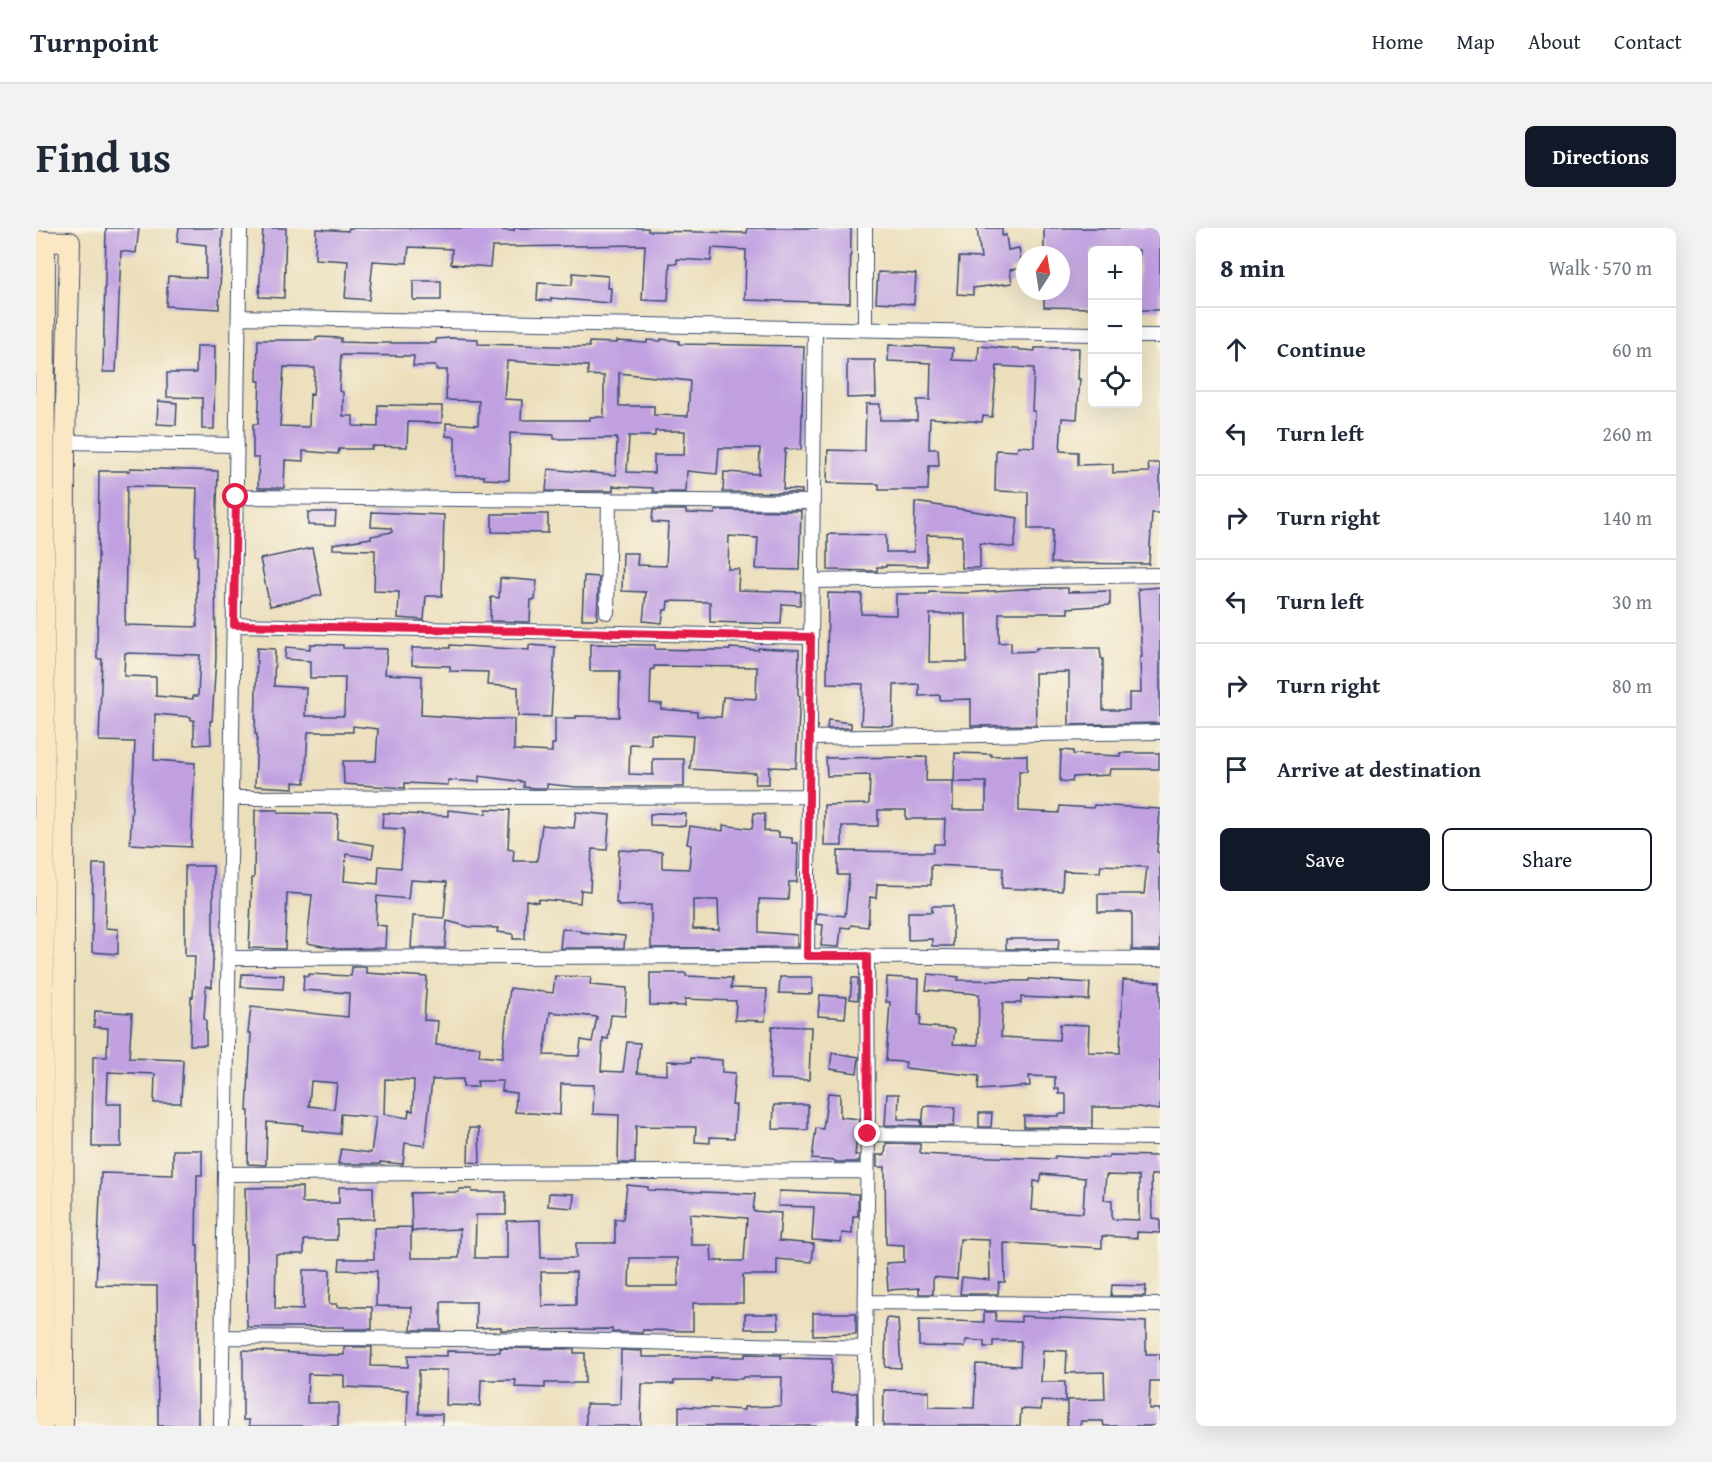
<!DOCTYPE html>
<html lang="en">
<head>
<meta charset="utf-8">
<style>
  body { margin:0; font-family:"Gentium Book Plus",serif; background:#f2f2f3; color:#1f2937 }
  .controls { position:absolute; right:18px; top:18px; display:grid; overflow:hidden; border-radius:9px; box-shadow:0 6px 24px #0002 }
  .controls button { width:54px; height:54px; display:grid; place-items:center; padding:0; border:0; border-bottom:2px solid #e0e1e3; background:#fff; color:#1f2937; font:30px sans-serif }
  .compass { position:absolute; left:980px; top:18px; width:54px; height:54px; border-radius:50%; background:#fff; box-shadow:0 6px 24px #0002; rotate:12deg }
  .stop { position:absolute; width:18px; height:18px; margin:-14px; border:4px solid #e11d48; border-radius:50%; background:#fff }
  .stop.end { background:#e11d48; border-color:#fff; box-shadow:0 2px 6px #0008 }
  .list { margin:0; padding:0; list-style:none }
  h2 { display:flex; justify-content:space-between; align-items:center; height:78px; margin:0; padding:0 24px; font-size:26px }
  h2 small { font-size:20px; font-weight:400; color:#747a83 }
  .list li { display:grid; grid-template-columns:39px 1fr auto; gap:18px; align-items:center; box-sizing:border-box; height:84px; padding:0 24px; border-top:2px solid #e0e1e3 }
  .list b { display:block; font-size:22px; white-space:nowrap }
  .list em { font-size:20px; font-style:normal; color:#747a83 }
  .actions { display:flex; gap:12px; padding:18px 24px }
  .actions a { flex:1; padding:14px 0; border:2px solid #111827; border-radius:9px; text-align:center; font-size:21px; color:#111827 }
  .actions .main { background:#111827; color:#fff }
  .icon { flex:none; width:33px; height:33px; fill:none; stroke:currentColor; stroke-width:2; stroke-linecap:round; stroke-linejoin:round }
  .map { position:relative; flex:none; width:1124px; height:1198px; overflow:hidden; border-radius:9px }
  header { display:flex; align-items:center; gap:36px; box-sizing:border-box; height:84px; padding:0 30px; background:#fff; border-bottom:2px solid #e0e1e3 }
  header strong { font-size:28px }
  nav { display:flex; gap:33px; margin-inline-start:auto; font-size:21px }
  .intro { display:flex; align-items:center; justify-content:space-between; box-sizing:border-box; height:144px; padding:0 36px }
  h1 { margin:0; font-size:42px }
  .button { padding:15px 27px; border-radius:9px; background:#111827; color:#fff; font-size:21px; font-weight:700 }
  main { display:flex; gap:36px; padding:0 36px }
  aside { flex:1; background:#fff; border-radius:9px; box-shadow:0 6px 24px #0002 }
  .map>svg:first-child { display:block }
  .building { fill:#c0a0e1; fill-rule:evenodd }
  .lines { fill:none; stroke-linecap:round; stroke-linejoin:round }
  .minor-casing { stroke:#3a496c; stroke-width:16 }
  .secondary-casing { stroke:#3a496c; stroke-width:22 }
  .minor { stroke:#fff; stroke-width:14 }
  .secondary { stroke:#fae7c3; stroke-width:20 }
  .route { stroke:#e11d48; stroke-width:8 }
</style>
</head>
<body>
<header>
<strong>Turnpoint</strong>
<nav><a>Home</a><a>Map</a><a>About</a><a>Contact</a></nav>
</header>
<div class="intro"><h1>Find us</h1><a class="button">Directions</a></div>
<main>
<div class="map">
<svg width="1124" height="1198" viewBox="0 0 1124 1198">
  <rect width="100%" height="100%" fill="#fbf7ec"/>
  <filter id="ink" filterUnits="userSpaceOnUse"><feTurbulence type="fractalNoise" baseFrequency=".0167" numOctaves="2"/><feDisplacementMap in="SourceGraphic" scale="12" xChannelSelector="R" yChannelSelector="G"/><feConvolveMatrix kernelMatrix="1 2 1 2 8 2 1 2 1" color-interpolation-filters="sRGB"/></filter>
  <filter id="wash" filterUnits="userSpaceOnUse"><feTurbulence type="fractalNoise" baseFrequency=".008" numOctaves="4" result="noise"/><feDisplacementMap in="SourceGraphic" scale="24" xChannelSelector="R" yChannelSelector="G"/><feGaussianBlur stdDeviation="1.35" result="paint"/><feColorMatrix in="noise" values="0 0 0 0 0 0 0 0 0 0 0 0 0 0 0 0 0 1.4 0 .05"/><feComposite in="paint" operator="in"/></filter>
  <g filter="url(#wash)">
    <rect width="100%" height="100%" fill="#ebdeba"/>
    <g id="blocks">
      <path class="building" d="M70,0H103L100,25L85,23L80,144H67Z
        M143,0H187L183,81L130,78L132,48L170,50V17L141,14Z
        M227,0H250L248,70L223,69Z
        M313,0H430L478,3V0H612V3L711,5V0H815L814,75L709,72L710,22L676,20L675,33L641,31V36L634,35L632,73L606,72L609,17L456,19L454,39L415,36L416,21L373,19L371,35L337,33L333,72L309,70L312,33L279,31L280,1L312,3Z
        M941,0H966V8L970,7L972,22L983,20L986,40L974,42L976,55L937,60V67L921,66L923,29L945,30Z
        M1008,0H1124V82H1103V22H1056V80L1008,79V63H1025V27H1008Z
        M842,44L880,46L878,76L840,74Z
        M537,45L572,48L571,60H575L574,75L515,70V73L501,72L502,55L536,57Z
        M377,53H405V72H377Z
        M280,109L305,110V114L343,115H400V111L414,110L442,111V116L553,119V114L581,115V113L611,115V112L625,113V111L643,113V116L768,118L765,222L749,221L747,261L766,262V265L687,264L688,244L723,246L724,220H683L681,246L651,243L650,264H617V260L577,258V263H510L512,241L580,247L581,210L518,211V207L474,205L473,252L448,251V248H419V209L410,208V195L442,197L443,173L410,172L411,142H400V138H377L378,128L305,127L303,163L307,164V188H317V198L342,199V177L406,178V195L372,194L371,219L336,218V221H303L302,226L267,223V233L249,232L248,260H222L223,230H217V196H222L224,153H221L222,112H280ZM471,133L552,138V147L568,148V189H554V192H485L486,172L468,171ZM248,139L279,140L277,167L274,166L273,199L244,198ZM583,145L654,153L652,188L618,187V178H583ZM619,203H649L648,227H618V245L591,244L593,208H619Z
        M853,117L917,120L916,132L942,133L943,118L999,123V120H1043L1042,151H1044L1041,191L1026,190L1024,223L1042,224V237L1077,236V245L1113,244L1112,235H1124V285H1116L1113,336L1015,335L1017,301H992V264L959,263L960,222L981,223L982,218L998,219L999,183H996L998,140L961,138L956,189L947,188L946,194L894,190L893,221H902L903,238H893L892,262H843V256L791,255L792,222L829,223L830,176H844V192H881V172H894L895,135L852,133Z
        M161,118H179L178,201H166V170L131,169V145H160Z
        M811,132H839L840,169L811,170Z
        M122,173L141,175L140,197L121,196Z
        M94,240L182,243L179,339L180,430L176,493H174L175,516L158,517V492H155V489L119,486L118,532L159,535L155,619L94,616L99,514L63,513L66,431H61L63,243H94ZM91,258L161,260L159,327L161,328V399L89,397ZM89,425L164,427L162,468H157V471L120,468V449L88,448Z
        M879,274L982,290L978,320L944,315V340H926V308L891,307V338L850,337V339H841V343L792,342V306L850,307V324H878Z
        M617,282H650V285L679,286V282L765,283L763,342L720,341L722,310L693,308L692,341H703L702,362L765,364L764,377L746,376L745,396L674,394V374L632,373L631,382H628L626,395L607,393L610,364L586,363L587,325H602L601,337L630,338L632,295L616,294Z
        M272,284H300L299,298L272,297Z
        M336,284L408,287L406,368H390L388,392L362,390L363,364L338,363L339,322L297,321V316L335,310V308L356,304L355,300L335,299Z
        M456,286H512V305L456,304Z
        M276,320L286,367L234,378L224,331Z
        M548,348L563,349L561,391H546Z
        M464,350L501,353L499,372H495L494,394L454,393L455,369L463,370Z
        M1124,359V495L1033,497V444L999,445L1000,497L935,498V471L904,472V467L883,468V456L858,457L857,498L825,497L827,456L791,455L792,365L826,366L825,386L860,387V366H894V364L929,365L1000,360H1032V364L1074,363V377L1032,380V385H963V415L975,414V424L1000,423V420H1064L1065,430L1067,431V482H1093V465H1105L1104,429H1106L1102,361ZM894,386H930L931,434H893Z
        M274,416L307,417V420L351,421L349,446L386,448L385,487L450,491H478V522L516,524V516H519V490H540V488L583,489L584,443H554V416L619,417V421L659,422H694V420L722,422V420L763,422L762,467L764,468L760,540L733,539V556H719L720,545L654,541L657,508L615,506V517L594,516L593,546L617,547V531H648V559H540L511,556V560H498L488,559V554L443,548V554L412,552V557L369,555V560L308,556L307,533H340L342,501L317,498V504H272L269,555L257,554V560L219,558L221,506H219L221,420L239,421L238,458L270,460L269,488H308L309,450H274V433L249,431L250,419L274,421ZM618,438L721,439L720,471L687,469L685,489L661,488V484L625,481L626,476L614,475L615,441H618Z
        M414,417L493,422V417L519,419L515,489L482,488V459L451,457L452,444L414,443V438L376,437V420H414Z
        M792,492L815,495V500L791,501Z
        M1025,522L1037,523V526L1084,528V525H1123V541H1074L1073,547L1037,549L1036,554L1024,553Z
        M919,525L955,526V528L991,527V543H983V583L1023,585L1024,578L1057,580L1058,577L1124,581L1121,624L1124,625V722H1096V684H1062V666H1108L1111,639L1065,637L1064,644L1027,643L1026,663L966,660L967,640L895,637V657L841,656L840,670L834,669L832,699L815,697L814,700L805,699L803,719L785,718L787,697L780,696L781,685L809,688L813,647H802V623L897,624L898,616H908L909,591H870V582H842V598H806V618H788V577L833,576L834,547L791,548L790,530L891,529L890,553H917V582H950V554H918Z
        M450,581L474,582L472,621L478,622L477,633H501L506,597L538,600L540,584L574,587L571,622L556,621L554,663L545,662L544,675L502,671V674L490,672L489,711H477V706L461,704L462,700L434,699L411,693L409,720H375L377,688L408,690L411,654L374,652L372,671L341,668L340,697L350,698L349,720L302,721L271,715L276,667L251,665L249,721L213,720L216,650H218L219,582H242V585L302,586L301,611L338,617L336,630L310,626L308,653L342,656L343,638L365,640L368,601L346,600L347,585L412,588V582L450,586Z
        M623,585L650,586L649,598L614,597V586Z
        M718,585L729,586L728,603L743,604V609L756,610V615H762L761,654H753L752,672L723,671V704L761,707V719L615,720V677L582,678V675H580L583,622L626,624V640L653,641L655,617L651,616L654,598L687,603V597L716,601ZM657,672H682L683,702L657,701Z
        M57,636H70L69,700L82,701V726L56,724Z
        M149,638H177V731L176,759L170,758L168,791L170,792V817H154L155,769H157L159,728H149Z
        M896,678H917V718H896V711L872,712V684H896Z
        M526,701L544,702V704L589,708L588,720H524Z
        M970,711H1023L1022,721H970Z
        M316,739H330V745L391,749L388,792L402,793L400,817L444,819L443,828L466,830L474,760L517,765L519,748L555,749L554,757L591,760L589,788L575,787L572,811L567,810L565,843L587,844L591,814L604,815L601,845L631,847V833L655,834V830L686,832V844L699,845L696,877H700L698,910L674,909V915L659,914L660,899L600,898L599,935H582L583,887L557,886L558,857L525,856L524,887L479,884L480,865L466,863L467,853H441L442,859H427V851L396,852L389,918L369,915L367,936L344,934V936H302L305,921L335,925L340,889L305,886L304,906L266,902L267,897L231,894L230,937L212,936L213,883H211L215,805H212L215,779L312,789L313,765L267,762L268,747L272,748V746L315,748ZM514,784L561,789L556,814L545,812L543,828L508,827ZM349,851L378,852L377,883L373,882L372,890L348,886ZM275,853L301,855L298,881L273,878Z
        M614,745H650V748L696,750L695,760L731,761L729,793L699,792L700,773L649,771V778L614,777Z
        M206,746L248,747L247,761L205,759Z
        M892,746L923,749L922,752L993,753V751L1054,755L1053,772L985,769V775H967L965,809L1023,812L1024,796L1053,797L1052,824L1084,825L1087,752L1124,754V882L1102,879H1056V900L988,899V888H1023V886H1030V866H1023V861H1019V849L993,848L994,858L942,862L943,848L869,840L870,834L850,833L854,774H850L851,749L883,751L882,787H885L884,798L919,801L917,816L942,817L943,766L890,762Z
        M744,749H776V766L743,765Z
        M816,750H822V772L814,771Z
        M784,767L811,769L809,790L782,788Z
        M59,783L96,785L93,830L147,832L145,875H118L119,846L72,844L71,876H85V919H56L57,829H71L72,800L58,799Z
        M736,798L775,799L773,852L734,851Z
        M796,825L823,829L821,845L794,841Z
        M792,865L804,866V889L823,891L819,927H823V934H799V933L776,931L780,900L787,901Z
        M851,866H863L862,891L885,892V898L849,897Z
        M738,877H772V902L737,901Z
        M888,878L919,879L918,898H886Z
        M943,885H956L955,899H943Z
        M433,900H443L444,935L432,934Z
        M850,915L884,916V924L887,926L923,928L1019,931V928L1049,930H1073V927L1124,928V947H1115L1116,990L1124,991V1005L1101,1004V1010L1066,1008V1020L968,1015L969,1054H963L962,1066H924L926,1049L954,1052L953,1012L924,1011L921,1051L897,1049V1066H883V1060L852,1062L850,1035L868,1034V1017L850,1016L849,939H841V927H849ZM1006,946L1049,950L1047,985L996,982L998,953L1004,954ZM1070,947L1103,948V992L1076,991V972H1068Z
        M137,922H166V947H161L160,1017H162V1198H122L121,1058L60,1057L65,945L137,947Z
        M591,957L612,959V962L719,966L717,983L745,985L743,1013L778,1016L776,1034L741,1031V1047H707V1075H657V1103L607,1102L606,1105L576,1104V1101L465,1102V1099L440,1100V1074H405V1102H375L376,1079L340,1078L341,1043L303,1042L304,1031H338V1000L375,999V1030H423L424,1001L376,1003L375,965L423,964V961H436V964H470V987H440L439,1030H471V993L504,992L505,1030H540V1015H579V991H587ZM654,986L711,990L708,1033H676L675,1017H655ZM594,1030H642V1058H593ZM505,1044H540V1077L506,1078Z
        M266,959V975H303V959H337L338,991L301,992V1012H268V1026H240L239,1081L267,1082V1042H294L293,1076H301V1079H336V1101H308V1099H211L209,960Z
        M743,963L822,966V988H817L816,1006L806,1005L805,1014L776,1012L778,979L742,978Z
        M513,965L538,966L537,980L512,978Z
        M1076,1057L1110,1058L1109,1068H1075Z
        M948,1084H960L959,1093L985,1094V1088L1110,1094V1126H1124V1153H1114L1113,1181H1124V1198H1068L1067,1193H1045L1044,1198H1031V1172L1069,1171L1068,1144L1030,1145L1031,1123L1007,1122L1005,1154H1029V1174L1005,1173V1182L985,1181L984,1198H847L848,1162L893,1163V1179L938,1180L940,1136L984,1138L985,1113H957V1119H948V1113L930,1112L929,1119L883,1118V1092L948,1094Z
        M777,1085H820V1106L777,1107Z
        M709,1086H742L743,1101H709Z
        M850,1090L862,1091L865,1140L849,1139Z
        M308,1119H336L335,1138L372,1139V1127L411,1128V1123L464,1124V1120L538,1121V1125H549V1155H509V1160L479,1159L480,1152H445L444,1178L410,1177L411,1142H383V1186H406V1198H371L372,1162L308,1159V1147L272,1146L271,1175H302V1198H213V1192H207V1122L293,1127H308Z
        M585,1122L606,1123V1129H709V1126L745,1127V1130L796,1131L795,1165H821V1198H643V1178L708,1182V1179L745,1178L746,1149H707L706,1151L675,1150V1153H638V1156H606L605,1198H550V1176H584Z"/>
    </g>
  </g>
  <g filter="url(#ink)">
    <use href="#blocks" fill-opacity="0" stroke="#3a496c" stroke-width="1.5"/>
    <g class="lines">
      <g class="minor-casing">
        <path id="minor" d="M829,0V101
          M203,89L1056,106
          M1102,108H1124
          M29,214L201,217
          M200,269L777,274
          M776,353L1124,347
          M571,384L573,272
          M198,397L775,409
          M774,510L1124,504
          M195,570L773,568
          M771,728L779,100
          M193,730L771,728L1124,731
          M832,906L1124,910
          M189,946L831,943
          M830,1074L1124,1077
          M187,1109L534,1112L829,1120
          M185,1198L204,0
          M830,1198L829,1120L832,906L831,728"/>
      </g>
      <g class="secondary-casing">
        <path id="secondary" d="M0,13L34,14L29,214L27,1198
          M7,1198L9,13"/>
      </g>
      <use href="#minor" class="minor"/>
      <use href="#secondary" class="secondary"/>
    </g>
  </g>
  <g class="lines" filter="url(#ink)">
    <path class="route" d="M200,269L198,397L775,409L771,728H831L832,906"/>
  </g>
</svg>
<div class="controls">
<button>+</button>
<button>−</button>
<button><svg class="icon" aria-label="locate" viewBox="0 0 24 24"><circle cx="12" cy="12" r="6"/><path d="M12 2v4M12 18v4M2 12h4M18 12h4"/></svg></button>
</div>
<svg class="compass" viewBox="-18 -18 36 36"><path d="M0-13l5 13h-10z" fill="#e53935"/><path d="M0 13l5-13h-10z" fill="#747a83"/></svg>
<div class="stop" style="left:200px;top:269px"></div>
<div class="stop end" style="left:832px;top:906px"></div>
</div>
<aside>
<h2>8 min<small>Walk · 570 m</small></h2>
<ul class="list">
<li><svg class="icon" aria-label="ahead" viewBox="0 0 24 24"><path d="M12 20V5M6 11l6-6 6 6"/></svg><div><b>Continue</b></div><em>60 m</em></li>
<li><svg class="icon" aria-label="left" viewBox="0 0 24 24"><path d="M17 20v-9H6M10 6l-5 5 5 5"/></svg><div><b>Turn left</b></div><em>260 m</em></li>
<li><svg class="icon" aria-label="right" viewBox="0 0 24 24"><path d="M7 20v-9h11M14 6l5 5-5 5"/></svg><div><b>Turn right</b></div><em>140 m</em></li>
<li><svg class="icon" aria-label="left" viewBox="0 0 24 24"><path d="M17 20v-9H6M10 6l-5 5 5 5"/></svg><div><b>Turn left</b></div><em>30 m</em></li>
<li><svg class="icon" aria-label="right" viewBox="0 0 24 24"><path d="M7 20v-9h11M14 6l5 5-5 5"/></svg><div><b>Turn right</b></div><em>80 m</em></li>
<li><svg class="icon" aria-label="arrive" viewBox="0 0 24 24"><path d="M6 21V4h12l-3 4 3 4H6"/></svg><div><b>Arrive at destination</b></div></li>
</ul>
<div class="actions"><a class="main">Save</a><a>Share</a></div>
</aside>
</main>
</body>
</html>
